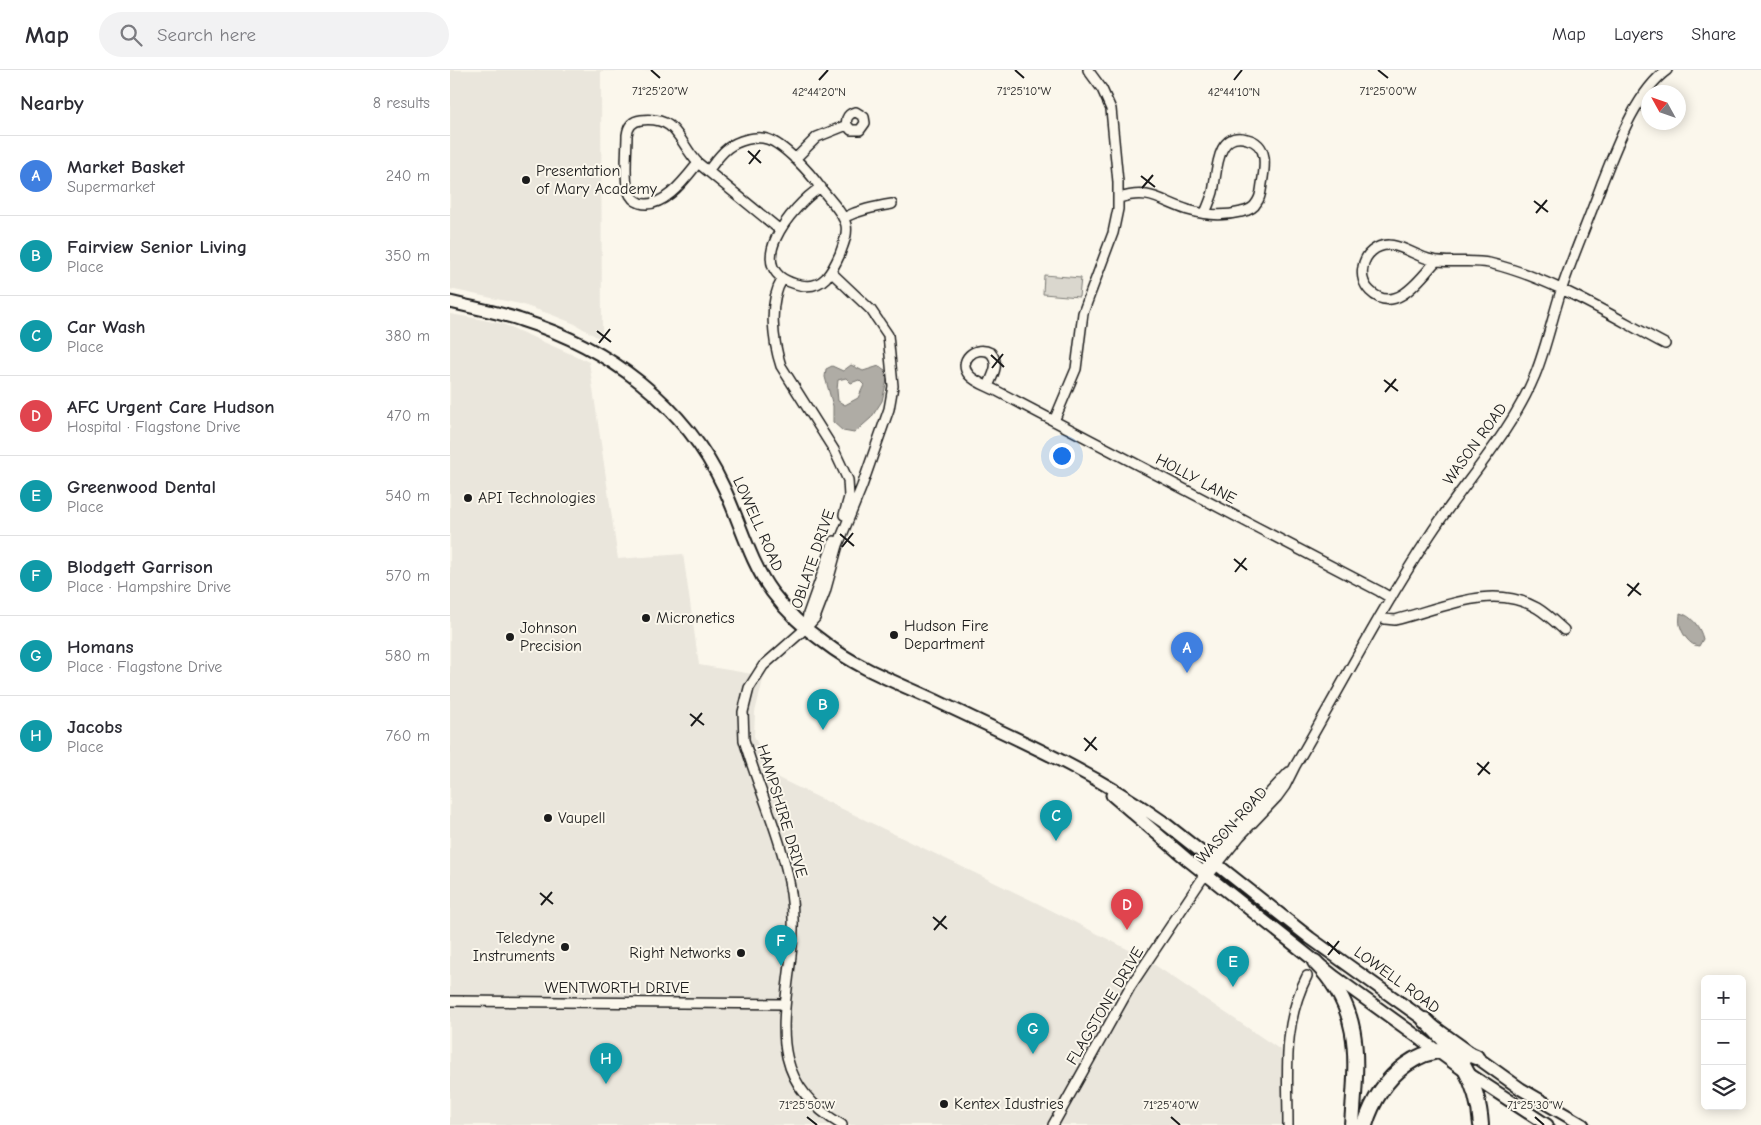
<!DOCTYPE html>
<html lang="en">
<head>
<meta charset="utf-8">
<style>
  body { margin:0; font-family:"Comic Neue",sans-serif; background:#f2f2f3; color:#2b2b33 }
  .controls { position:absolute; right:15px; bottom:15px; display:grid; overflow:hidden; border-radius:8px; box-shadow:0 2px 12px #0003 }
  .controls button { width:45px; height:45px; display:grid; place-items:center; padding:0; border:0; border-bottom:1px solid #e1e1e2; background:#fff; color:#2b2b33; font:25px sans-serif }
  .compass { position:absolute; left:1191px; top:15px; width:45px; height:45px; border-radius:50%; background:#fff; box-shadow:0 2px 12px #0003; rotate:310deg }
  .you { position:absolute; left:611px; top:385px; width:18px; height:18px; margin:-12px; border:4px solid #fff; border-radius:50%; background:#1a73e8; box-shadow:0 0 0 8px #1a73e833 }
  .badge { display:grid; place-items:center; width:32px; height:32px; border-radius:50%; background:#1c1c1c; color:#fff; font-size:16px; font-weight:700 }
  .pin { position:absolute; translate:-50% -41px; filter:drop-shadow(0 1px 2px #0008) }
  .pin::after { content:''; position:absolute; top:26px; width:18px; height:15px; background:inherit; clip-path:polygon(0 0,100% 0,50% 100%) }
  .list { margin:0; padding:0; list-style:none }
  h2 { display:flex; justify-content:space-between; align-items:center; height:65px; margin:0; padding:0 20px; font-size:21px }
  h2 small { font-size:16px; font-weight:400; color:#7c7c81 }
  .list li { display:grid; grid-template-columns:32px 1fr auto; gap:15px; align-items:center; box-sizing:border-box; height:80px; padding:0 20px; border-top:1px solid #e1e1e2 }
  .list b { display:block; font-size:19px; white-space:nowrap }
  .list p { margin:0; font-size:16px; white-space:nowrap; color:#7c7c81 }
  .list em { font-size:16px; font-style:normal; color:#7c7c81 }
  .icon { flex:none; width:28px; height:28px; fill:none; stroke:currentColor; stroke-width:2; stroke-linecap:round; stroke-linejoin:round }
  .map { position:relative; flex:none; width:1311px; height:1055px; overflow:hidden }
  header { display:flex; align-items:center; gap:30px; box-sizing:border-box; height:70px; padding:0 25px; background:#fff; border-bottom:1px solid #e1e1e2 }
  header strong { font-size:24px }
  nav { display:flex; gap:28px; margin-inline-start:auto; font-size:18px }
  .search { width:350px; height:45px; background:#f2f2f3; display:flex; align-items:center; gap:12px; box-sizing:border-box; padding:0 18px; border-radius:28px; color:#7c7c81; font-size:19px }
  main { display:flex }
  aside { flex:1; background:#fff }
  .map>svg:first-child { display:block }
  .built { fill:#eae6dc }
  .green { fill:#dad7ce; stroke:#7b7a75 }
  .water { fill:#afaca5; stroke:#74726e; fill-rule:evenodd }
  .lines { fill:none; stroke-linecap:round; stroke-linejoin:round }
  .minor-casing { stroke:#1c1c1c; stroke-width:12 }
  .major-casing { stroke:#1c1c1c; stroke-width:15 }
  .highway-casing { stroke:#1c1c1c; stroke-width:18 }
  .minor { stroke:#fbf7ec; stroke-width:9 }
  .major { stroke:#fbf7ec; stroke-width:11 }
  .highway { stroke:#fbf7ec; stroke-width:14 }
  .ticks { fill:none; stroke:#1c1c1c; stroke-width:2 }
  .poi-dot { fill:#1c1c1c; stroke:#fbf7ec; stroke-width:2 }
  .labels { text-anchor:middle; dominant-baseline:central; stroke-width:4; stroke-linejoin:round; paint-order:stroke }
  .poi-label { font-size:16px; fill:#1c1c1c; stroke:#fbf7ec; text-anchor:start }
  .street-label { font-size:16px; fill:#1c1c1c; stroke:#fbf7ec }
  .ticks-label { font-size:12px; text-anchor:middle; fill:#1c1c1c; stroke:#fbf7ec; stroke-width:4; stroke-linejoin:round; paint-order:stroke }
</style>
</head>
<body>
<header>
<strong>Map</strong>
<div class="search"><svg class="icon" aria-label="search" viewBox="0 0 24 24"><circle cx="10" cy="10" r="6"/><path d="M15 15l6 6"/></svg>Search here</div>
<nav><a>Map</a><a>Layers</a><a>Share</a></nav>
</header>
<main>
<aside>
<h2>Nearby<small>8 results</small></h2>
<ul class="list">
<li><span class="badge" style="background:#3f7fe0">A</span><div><b>Market Basket</b><p>Supermarket</p></div><em>240 m</em></li>
<li><span class="badge" style="background:#0f9aa8">B</span><div><b>Fairview Senior Living</b><p>Place</p></div><em>350 m</em></li>
<li><span class="badge" style="background:#0f9aa8">C</span><div><b>Car Wash</b><p>Place</p></div><em>380 m</em></li>
<li><span class="badge" style="background:#e0444e">D</span><div><b>AFC Urgent Care Hudson</b><p>Hospital · Flagstone Drive</p></div><em>470 m</em></li>
<li><span class="badge" style="background:#0f9aa8">E</span><div><b>Greenwood Dental</b><p>Place</p></div><em>540 m</em></li>
<li><span class="badge" style="background:#0f9aa8">F</span><div><b>Blodgett Garrison</b><p>Place · Hampshire Drive</p></div><em>570 m</em></li>
<li><span class="badge" style="background:#0f9aa8">G</span><div><b>Homans</b><p>Place · Flagstone Drive</p></div><em>580 m</em></li>
<li><span class="badge" style="background:#0f9aa8">H</span><div><b>Jacobs</b><p>Place</p></div><em>760 m</em></li>
</ul>
</aside>
<div class="map">
<svg width="1311" height="1055" viewBox="0 0 1311 1055">
  <rect width="100%" height="100%" fill="#fbf7ec"/>
  <filter id="ink" filterUnits="userSpaceOnUse"><feTurbulence type="fractalNoise" baseFrequency=".02" numOctaves="2"/><feDisplacementMap in="SourceGraphic" scale="10" xChannelSelector="R" yChannelSelector="G"/><feConvolveMatrix kernelMatrix="1 2 1 2 8 2 1 2 1" color-interpolation-filters="sRGB"/></filter>
  <g filter="url(#ink)">
    <path class="built" d="M0,0H217L151,1L152,270L125,254L100,244L70,234L0,219Z
      M0,244L24,248L53,254L139,292L168,489L233,484L249,595L314,606L305,642L304,666L322,705L585,832L693,887L832,981V1055H0Z"/>
    <path class="green" d="M594,205L631,208L629,227L593,224Z"/>
    <path class="water" d="M401,295L413,301L429,296L435,300L438,306L432,331L421,348L404,363L393,361L383,352V336L375,307L376,299L382,296L393,301ZM396,308L401,313L409,310L414,315L408,328L395,335L388,331L387,320L388,310Z
      M1230,543C1242,546 1250,557 1253,569L1249,576C1240,576 1232,564 1230,555C1229,552 1230,546 1230,543Z"/>
    <g class="lines">
      <g class="minor-casing">
        <path id="minor" d="M345,89L367,67L397,55L401,60H410L415,53L414,47L406,42C399,43 395,48 397,55
          M248,93C236,108 213,140 190,133C184,131 180,126 178,120C174,108 177,79 177,65C178,57 182,51 191,50C228,46 228,72 248,93L330,160
          M258,101C264,93 270,84 278,78C287,71 306,65 317,69C334,74 360,103 370,117C378,128 393,142 396,155C398,165 393,175 390,184C382,202 373,220 350,215C288,202 341,136 371,117
          M669,128C700,118 710,131 738,140C755,145 775,146 791,142C797,141 804,138 807,132C811,127 811,120 812,114C815,97 819,74 797,69C766,60 767,103 763,122C761,129 758,136 755,143
          M393,148C409,140 424,137 442,134
          M986,191C971,208 945,246 920,221C914,215 911,206 913,197C914,191 917,185 922,181C942,165 962,186 982,190C1001,194 1020,189 1039,193C1102,208 1158,244 1215,274
          M382,203L421,240L438,265L443,316L439,339L412,416L388,475L375,522L365,548L356,558L313,596L299,618L293,642L294,670C309,721 333,770 341,823C355,910 292,997 392,1055
          M332,210C318,232 323,272 331,296L384,380L398,410L399,427L394,445
          M538,316C543,305 550,294 541,283C525,274 507,291 519,305C525,312 537,316 545,320C673,388 801,454 929,521L941,528
          M604,351L626,299L633,243L663,163L668,139V112L661,39L652,19L638,0
          M930,546L935,549L945,550C990,539 1042,512 1087,538C1097,544 1106,553 1114,560
          M356,558L358,544L384,471
          M752,809L758,806L790,766L827,727L835,716L845,696C890,619 931,539 980,465C1015,411 1060,365 1085,305C1096,278 1102,249 1111,221C1123,185 1139,149 1152,113C1166,78 1186,22 1217,0
          M0,931L335,934
          M603,1055L680,917L752,809L753,802L783,762L839,702
          M838,1055C838,1002 832,955 857,906"/>
      </g>
      <g class="major-casing">
        <path id="major" d="M0,232C24,238 48,242 71,250C158,277 235,334 274,418C290,452 300,492 322,522C336,541 355,559 375,573C410,600 454,615 493,634C567,669 645,703 712,751L860,868L1071,1019L1133,1055
          M662,725L739,791L885,907L1019,1004L1097,1055"/>
      </g>
      <g class="highway-casing">
        <path id="highway" d="M865,892C915,942 906,991 902,1055
          M975,950C1007,981 1028,1009 1031,1055
          M915,1055C929,1007 974,964 1026,987"/>
      </g>
      <use href="#minor" class="minor"/>
      <use href="#major" class="major"/>
      <use href="#highway" class="highway"/>
    </g>
  </g>
  <path class="ticks" d="M201,0L210,8M565,0L574,8M928,0L938,8M369,10L378,0M784,10L792,0M298,81L311,93M299,94L310,80M691,106L705,117M692,118L703,105M1084,131L1098,142M1086,143L1097,130M147,261L161,272M149,273L160,259M541,285L554,297M542,298L553,284M934,310L948,321M935,322L946,309M390,464L404,476M392,477L403,463M784,489L797,500M785,502L796,488M1177,514L1191,525M1178,526L1189,513M240,644L254,655M241,656L252,643M634,668L647,680M635,681L646,667M1027,693L1040,704M1028,705L1039,692M90,823L103,834M91,835L102,822M483,847L497,859M484,860L496,846M877,872L890,884M878,885L889,871M357,1047L367,1055M721,1047L730,1055M1085,1047L1094,1055"/>
  <g class="poi-dot">
    <circle cx="76" cy="110" r="5"/>
    <circle cx="18" cy="428" r="5"/>
    <circle cx="196" cy="548" r="5"/>
    <circle cx="444" cy="565" r="5"/>
    <circle cx="60" cy="567" r="5"/>
    <circle cx="98" cy="748" r="5"/>
    <circle cx="115" cy="877" r="5"/>
    <circle cx="291" cy="883" r="5"/>
    <circle cx="494" cy="1034" r="5"/>
  </g>
  <g class="labels">
    <g class="poi-label">
      <text x="86" y="101">Presentation<tspan x="86" dy="18">of Mary Academy</tspan></text>
      <text x="28" y="428">API Technologies</text>
      <text x="206" y="548">Micronetics</text>
      <text x="454" y="556">Hudson Fire<tspan x="454" dy="18">Department</tspan></text>
      <text x="70" y="558">Johnson<tspan x="70" dy="18">Precision</tspan></text>
      <text x="108" y="748">Vaupell</text>
      <text x="105" y="868" text-anchor="end">Teledyne<tspan x="105" dy="18">Instruments</tspan></text>
      <text x="281" y="883" text-anchor="end">Right Networks</text>
      <text x="504" y="1034">Kentex Idustries</text>
    </g>
    <g class="street-label">
      <text transform="translate(1025 374) rotate(-54)">WASON ROAD</text>
      <text transform="translate(746 409) rotate(28)">HOLLY LANE</text>
      <text transform="translate(308 454) rotate(66)">LOWELL ROAD</text>
      <text transform="translate(363 489) rotate(-71)">OBLATE DRIVE</text>
      <text transform="translate(332 741) rotate(73)">HAMPSHIRE DRIVE</text>
      <text transform="translate(782 755) rotate(-48)">WASON ROAD</text>
      <text transform="translate(947 910) rotate(36)">LOWELL ROAD</text>
      <text x="167" y="918">WENTWORTH DRIVE</text>
      <text transform="translate(655 936) rotate(-59)">FLAGSTONE DRIVE</text>
    </g>
  </g>
  <g class="ticks-label">
    <text x="210" y="25">71°25'20"W</text>
    <text x="574" y="25">71°25'10"W</text>
    <text x="938" y="25">71°25'00"W</text>
    <text x="369" y="26">42°44'20"N</text>
    <text x="784" y="26">42°44'10"N</text>
    <text x="357" y="1039">71°25'50"W</text>
    <text x="721" y="1039">71°25'40"W</text>
    <text x="1085" y="1039">71°25'30"W</text>
  </g>
</svg>
<div class="controls">
<button>+</button>
<button>−</button>
<button><svg class="icon" aria-label="layers" viewBox="0 0 24 24"><path d="M12 4l9 5-9 5-9-5zM3 14l9 5 9-5"/></svg></button>
</div>
<svg class="compass" viewBox="-18 -18 36 36"><path d="M0-13l5 13h-10z" fill="#e53935"/><path d="M0 13l5-13h-10z" fill="#7c7c81"/></svg>
<div class="you"></div>
<div class="pin badge" style="left:737px;top:603px;background:#3f7fe0">A</div>
<div class="pin badge" style="left:373px;top:660px;background:#0f9aa8">B</div>
<div class="pin badge" style="left:606px;top:771px;background:#0f9aa8">C</div>
<div class="pin badge" style="left:677px;top:860px;background:#e0444e">D</div>
<div class="pin badge" style="left:783px;top:917px;background:#0f9aa8">E</div>
<div class="pin badge" style="left:331px;top:896px;background:#0f9aa8">F</div>
<div class="pin badge" style="left:583px;top:984px;background:#0f9aa8">G</div>
<div class="pin badge" style="left:156px;top:1014px;background:#0f9aa8">H</div>
</div>
</main>
</body>
</html>
